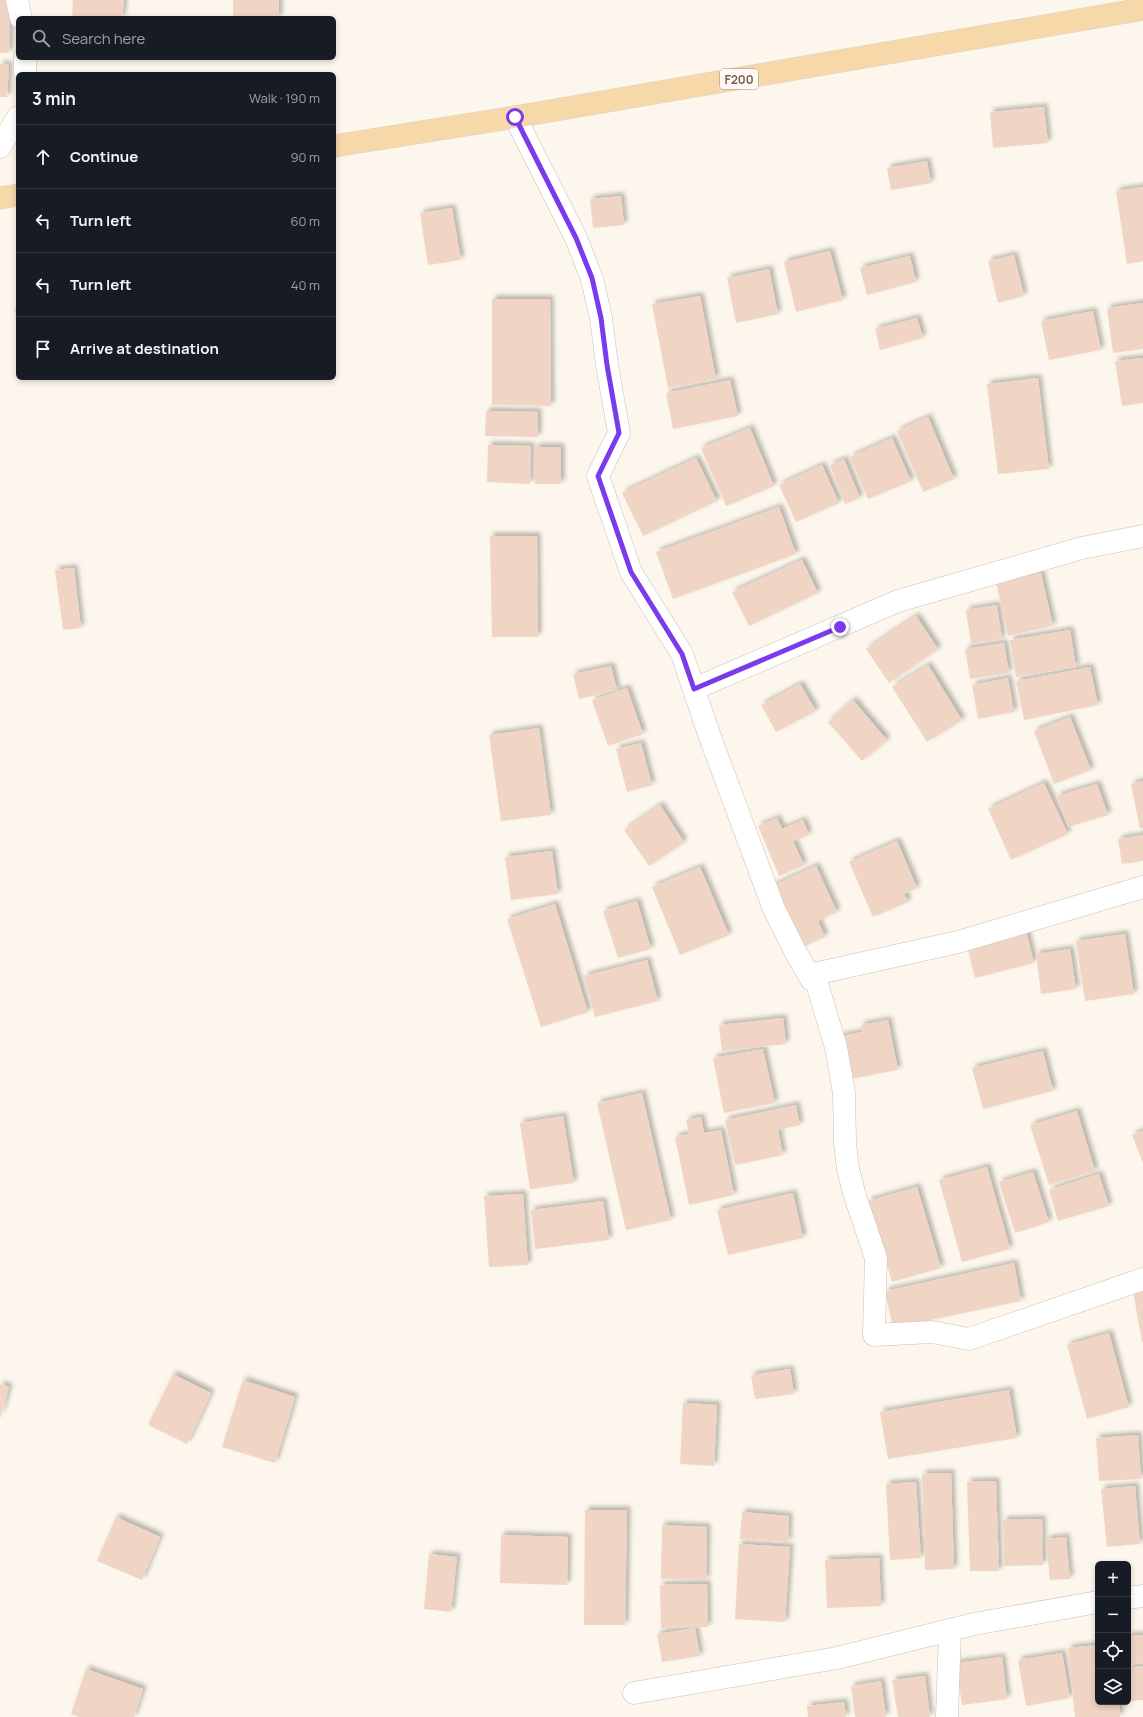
<!DOCTYPE html>
<html lang="en">
<head>
<meta charset="utf-8">
<style>
  body { margin:0; font-family:Manrope,sans-serif; background:#20242c; color:#f1f3f6 }
  .controls { position:absolute; right:12px; bottom:12px; display:grid; overflow:hidden; border-radius:6px; box-shadow:0 2px 6px #0003 }
  .controls button { width:36px; height:36px; display:grid; place-items:center; padding:0; border:0; border-bottom:1px solid #363941; background:#171b24; color:#f1f3f6; font:20px sans-serif }
  .stop { position:absolute; width:12px; height:12px; margin:-9px; border:3px solid #7c3aed; border-radius:50%; background:#fff }
  .stop.end { background:#7c3aed; border-color:#fff; box-shadow:0 1px 4px #0008 }
  .list { margin:0; padding:0; list-style:none }
  h2 { display:flex; justify-content:space-between; align-items:center; height:52px; margin:0; padding:0 16px; font-size:17px }
  h2 small { font-size:13px; font-weight:400; color:#9ea1a6 }
  .list li { display:grid; grid-template-columns:26px 1fr auto; gap:12px; align-items:center; box-sizing:border-box; height:64px; padding:0 16px; border-top:1px solid #363941 }
  .list b { display:block; font-size:15px; white-space:nowrap }
  .list em { font-size:13px; font-style:normal; color:#9ea1a6 }
  .icon { flex:none; width:22px; height:22px; fill:none; stroke:currentColor; stroke-width:2; stroke-linecap:round; stroke-linejoin:round }
  .map { position:relative; flex:none; width:1143px; height:1717px; overflow:hidden }
  .search { position:absolute; background:#171b24; box-shadow:0 2px 6px #0003; left:16px; top:16px; width:320px; height:44px; display:flex; align-items:center; gap:10px; box-sizing:border-box; padding:0 14px; border-radius:6px; color:#9ea1a6; font-size:15px }
  .panel { position:absolute; background:#171b24; box-shadow:0 2px 6px #0003; left:16px; top:72px; width:320px; height:308px; border-radius:6px }
  .map>svg:first-child { display:block }
  .building { fill:#f0d5c5; filter:url(#shadow) }
  .lines { fill:none; stroke-linecap:round; stroke-linejoin:round }
  .street-casing { stroke:#cebeb1; stroke-width:23 }
  .primary-casing { stroke:#d9d2ce; stroke-width:23 }
  .street { stroke:#fff; stroke-width:22 }
  .primary { stroke:#f7d8a9; stroke-width:22 }
  .route { stroke:#7c3aed; stroke-width:5 }
  .labels { text-anchor:middle; dominant-baseline:central; stroke-width:3; stroke-linejoin:round; paint-order:stroke }
  .shield { fill:#fefaf3; stroke:#a08c80; stroke-width:1 }
  .shield-label { font-size:12px; font-weight:bold; fill:#775d4f }
</style>
</head>
<body>
<div class="map">
<svg width="1143" height="1717" viewBox="0 0 1143 1717">
  <defs>
    <filter id="shadow"><feDropShadow dx="3.5" dy="-3.5" stdDeviation="2" flood-color="#0004"/></filter>
  </defs>
  <rect width="100%" height="100%" fill="#fcf6ec"/>
  <path class="building" d="M0,0H10L9,53H0Z
    M73,0H124L122,18H72Z
    M233,0H279V18L233,17Z
    M0,64L9,65L7,97H0Z
    M1044,107L1048,143L993,148L990,112Z
    M927,161L931,183L891,190L887,168Z
    M1143,187V261L1127,264L1116,191Z
    M621,196L624,225L593,228L590,199Z
    M452,208L461,260L428,265L420,213Z
    M830,251L843,300L796,312L784,262Z
    M1014,255L1024,296L998,303L988,261Z
    M910,256L916,282L867,295L860,268Z
    M769,269L778,314L736,323L727,278Z
    M700,296L716,379L668,388L652,304Z
    M492,299H550L551,406L492,405Z
    M1143,303V349L1113,353L1107,308Z
    M18,308V323H17L15,309Z
    M1093,311L1101,350L1049,360L1041,321Z
    M917,318L923,338L880,350L875,329Z
    M1143,358V403L1122,406L1115,361Z
    M1038,378L1049,469L998,474L987,384Z
    M730,380L738,416L673,429L666,393Z
    M486,411L538,412V437L485,436Z
    M928,417L954,479L923,492L897,431Z
    M750,428L774,486L726,506L701,448Z
    M892,438L911,481L868,499L850,457Z
    M488,445L531,446L530,484L487,482Z
    M535,447H561V484H535Z
    M696,458L717,501L643,536L622,493Z
    M844,459L860,498L845,504L830,465Z
    M822,465L839,503L796,522L779,485Z
    M779,507L796,554L673,599L656,552Z
    M490,536H537L538,637H492Z
    M802,560L818,593L749,626L732,592Z
    M74,568L81,628L63,630L55,570Z
    M1041,573L1053,626L1008,636L996,582Z
    M997,605L1002,639L971,644L966,610Z
    M916,616L938,649L889,683L866,649Z
    M1070,630L1076,667L1016,677L1010,640Z
    M1004,643L1009,673L970,679L965,649Z
    M928,665L962,720L927,742L892,687Z
    M611,666L617,690L579,699L573,674Z
    M1090,667L1098,705L1024,720L1016,681Z
    M1008,678L1014,712L978,719L972,685Z
    M800,684L816,711L776,732L761,705Z
    M627,688L643,734L608,746L592,700Z
    M853,700L887,740L862,761L828,722Z
    M1070,717L1091,770L1054,784L1034,731Z
    M539,728L551,815L501,821L489,735Z
    M641,743L652,785L627,792L616,749Z
    M1143,781V828L1140,829L1131,784Z
    M1044,783L1068,834L1011,860L988,809Z
    M1097,784L1108,815L1068,827L1057,796Z
    M660,805L684,842L649,866L624,830Z
    M777,818L782,829L803,820L809,835L793,841L804,865L779,876L758,826Z
    M1143,835V861L1122,864L1118,839Z
    M897,841L917,888L904,894L908,902L873,917L849,862Z
    M552,851L558,894L511,900L505,857Z
    M816,866L837,912L818,921L825,937L800,948L772,886Z
    M700,867L729,935L680,955L652,887Z
    M637,901L651,949L618,958L603,911Z
    M555,904L588,1012L541,1027L507,919Z
    M1026,931L1034,963L975,978L967,946Z
    M1125,934L1134,994L1085,1001L1076,941Z
    M1070,949L1076,989L1041,994L1036,954Z
    M647,960L658,1001L595,1017L584,976Z
    M783,1018L786,1044L722,1051L719,1025Z
    M888,1020L898,1070L845,1080L837,1037L862,1032L861,1025Z
    M763,1049L775,1103L724,1113L713,1058Z
    M1043,1051L1053,1091L983,1109L972,1068Z
    M642,1093L671,1220L626,1230L597,1103Z
    M796,1105L800,1125L778,1130L783,1155L735,1165L725,1120Z
    M1077,1111L1095,1171L1049,1185L1030,1125Z
    M563,1116L574,1183L530,1189L520,1123Z
    M701,1117L704,1133L721,1130L734,1195L689,1205L675,1137L689,1134L686,1120Z
    M1143,1131V1163L1132,1135Z
    M987,1167L1010,1249L962,1262L939,1180Z
    M1033,1172L1049,1222L1015,1233L999,1182Z
    M1099,1174L1109,1206L1058,1221L1049,1190Z
    M917,1187L941,1268L892,1282L868,1201Z
    M793,1193L803,1238L728,1255L717,1210Z
    M523,1194L528,1265L489,1267L484,1196Z
    M603,1201L609,1240L535,1249L531,1210Z
    M1014,1263L1021,1301L893,1328L885,1291Z
    M1143,1289V1342H1142L1133,1291Z
    M1109,1333L1129,1407L1087,1419L1067,1345Z
    M790,1369L794,1394L755,1399L751,1375Z
    M173,1374L211,1393L187,1444L148,1425Z
    M243,1380L295,1397L275,1463L222,1447Z
    M0,1384L9,1387L0,1419Z
    M1009,1390L1017,1438L888,1459L880,1412Z
    M683,1403L717,1405L714,1466L680,1464Z
    M1138,1435L1141,1479L1099,1481L1096,1438Z
    M951,1473L954,1569L925,1570L922,1474Z
    M996,1481L999,1571H970L967,1482Z
    M916,1482L921,1558L890,1560L886,1484Z
    M1135,1486L1140,1544L1107,1547L1101,1489Z
    M585,1510H627L625,1625H584Z
    M742,1512L789,1516L788,1542L740,1539Z
    M116,1517L160,1537L142,1580L97,1561Z
    M1042,1519L1043,1565L1004,1566L1003,1520Z
    M662,1525L707,1527L706,1580L661,1579Z
    M501,1535L568,1537L567,1585L500,1583Z
    M1066,1537L1070,1579L1050,1580L1046,1539Z
    M739,1544L790,1547L785,1622L735,1619Z
    M429,1554L457,1557L451,1612L424,1609Z
    M879,1558L881,1606L827,1608L825,1560Z
    M707,1584L708,1627L661,1628L660,1585Z
    M695,1628L700,1656L662,1662L657,1634Z
    M1143,1635V1663L1128,1664V1636Z
    M1098,1645V1702H1119L1120,1717H1075L1068,1648Z
    M1062,1653L1070,1698L1026,1706L1018,1660Z
    M1002,1657L1007,1699L962,1705L956,1663Z
    M1143,1666V1700L1128,1701V1668Z
    M86,1669L143,1689L134,1717H79L71,1714Z
    M925,1676L930,1717H898L892,1680Z
    M881,1681L886,1717H855L851,1686Z
    M844,1702L846,1717H808L807,1706Z"/>
  <g class="lines">
    <g class="street-casing">
      <path id="street" d="M17,0L21,18
        M25,58V74
        M515,117L576,238L592,279L601,318L607,365L619,433L598,476L631,572L682,654L710,737L774,909L795,951L811,979L814,974L958,942L1143,887
        M0,147L18,117
        M694,689L898,601L1082,548L1143,536
        M814,974L836,1047L844,1093L845,1143L848,1169L855,1196L876,1258L874,1335L932,1332L969,1339L1143,1279
        M1128,1598L1143,1596
        M634,1693L837,1658L974,1624L1098,1602
        M947,1717L950,1630"/>
    </g>
    <g class="primary-casing">
      <path id="primary" d="M334,146L515,117L1143,9
        M0,198L18,195"/>
    </g>
    <use href="#street" class="street"/>
    <use href="#primary" class="primary"/>
  </g>
  <g class="lines">
    <path class="route" d="M515,117L576,238L592,278L601,318L607,365L619,433L598,476L631,572L682,654L694,689L840,627"/>
  </g>
  <g class="labels">
    <rect class="shield" x="720" y="69" width="38" height="20" rx="3"/>
    <g class="shield-label">
      <text x="739" y="79">F200</text>
    </g>
  </g>
</svg>
<div class="controls">
<button>+</button>
<button>−</button>
<button><svg class="icon" aria-label="locate" viewBox="0 0 24 24"><circle cx="12" cy="12" r="6"/><path d="M12 2v4M12 18v4M2 12h4M18 12h4"/></svg></button>
<button><svg class="icon" aria-label="layers" viewBox="0 0 24 24"><path d="M12 4l9 5-9 5-9-5zM3 14l9 5 9-5"/></svg></button>
</div>
<div class="stop" style="left:515px;top:117px"></div>
<div class="stop end" style="left:840px;top:627px"></div>
<div class="search"><svg class="icon" aria-label="search" viewBox="0 0 24 24"><circle cx="10" cy="10" r="6"/><path d="M15 15l6 6"/></svg>Search here</div>
<section class="panel">
<h2>3 min<small>Walk · 190 m</small></h2>
<ul class="list">
<li><svg class="icon" aria-label="ahead" viewBox="0 0 24 24"><path d="M12 20V5M6 11l6-6 6 6"/></svg><div><b>Continue</b></div><em>90 m</em></li>
<li><svg class="icon" aria-label="left" viewBox="0 0 24 24"><path d="M17 20v-9H6M10 6l-5 5 5 5"/></svg><div><b>Turn left</b></div><em>60 m</em></li>
<li><svg class="icon" aria-label="left" viewBox="0 0 24 24"><path d="M17 20v-9H6M10 6l-5 5 5 5"/></svg><div><b>Turn left</b></div><em>40 m</em></li>
<li><svg class="icon" aria-label="arrive" viewBox="0 0 24 24"><path d="M6 21V4h12l-3 4 3 4H6"/></svg><div><b>Arrive at destination</b></div></li>
</ul>
</section>
</div>
</body>
</html>
